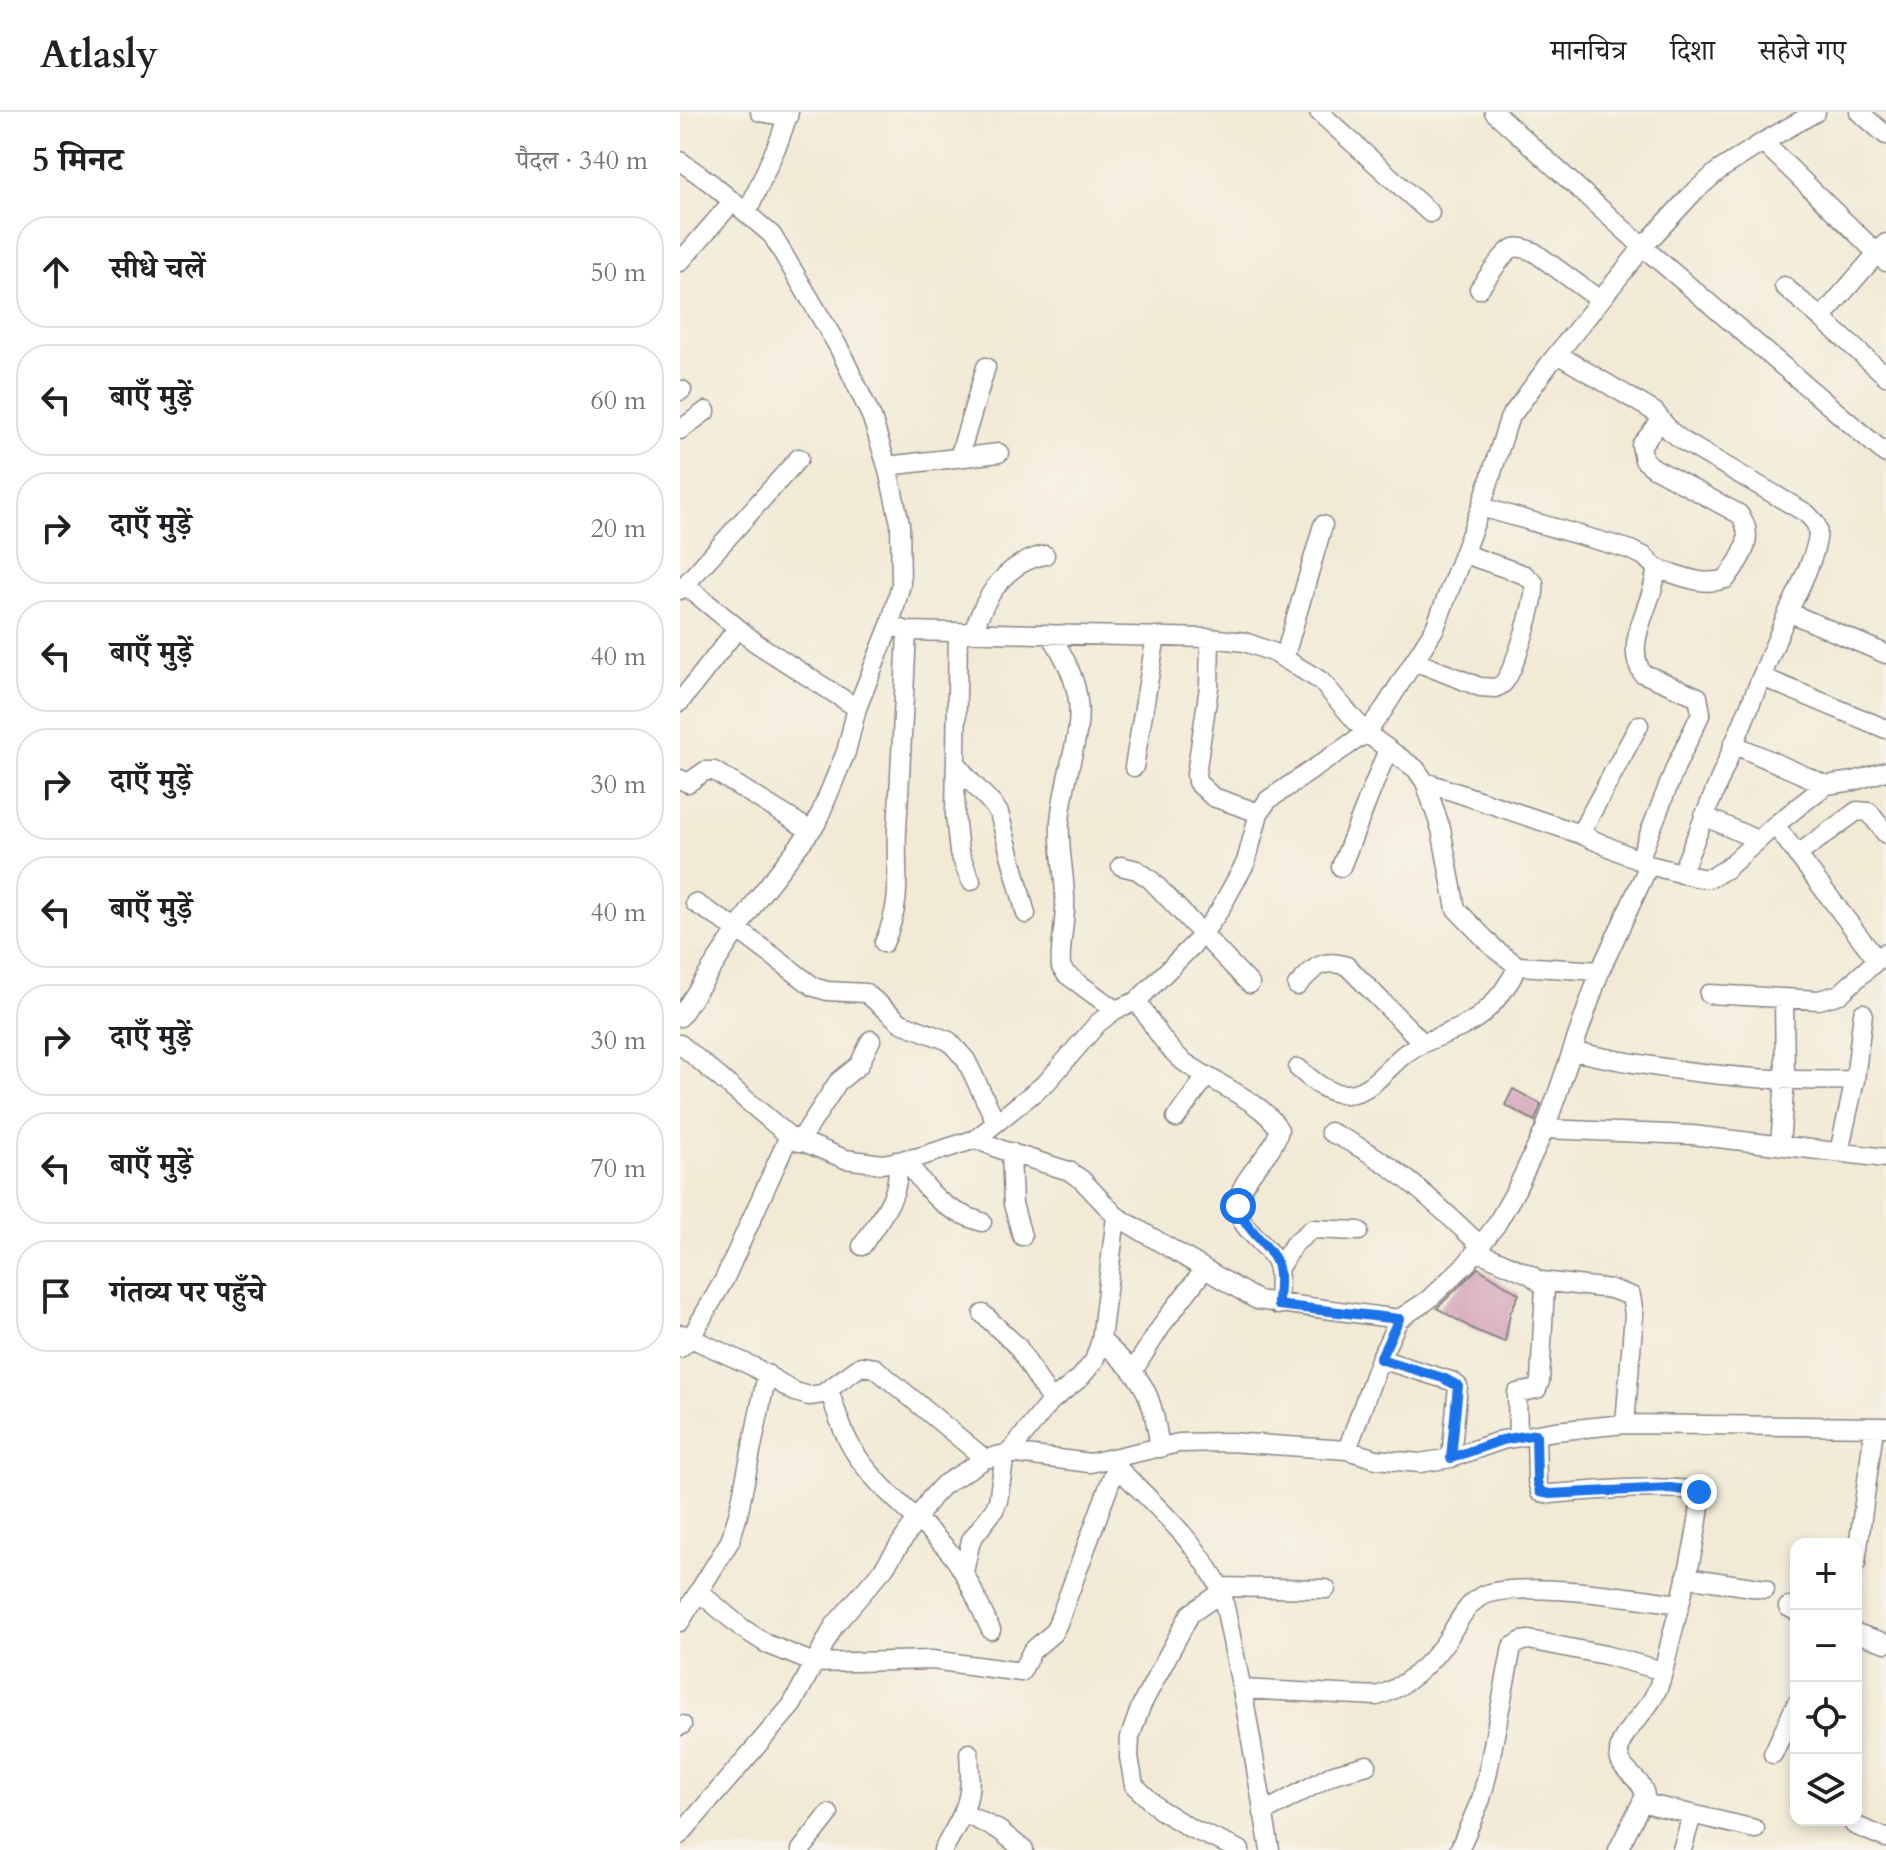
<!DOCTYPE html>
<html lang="hi">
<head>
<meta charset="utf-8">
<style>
  body { margin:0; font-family:Cardo,"Noto Serif Devanagari",serif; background:#f6f6f6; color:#202124 }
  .controls { position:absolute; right:24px; bottom:24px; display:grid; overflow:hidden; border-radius:16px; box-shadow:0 4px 12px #0003 }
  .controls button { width:72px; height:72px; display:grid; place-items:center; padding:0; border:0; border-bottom:2px solid #e0e0e0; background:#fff; color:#202124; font:40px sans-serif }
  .stop { position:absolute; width:24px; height:24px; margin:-18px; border:6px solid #1a73e8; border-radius:50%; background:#fff }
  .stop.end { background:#1a73e8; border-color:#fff; box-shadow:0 2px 8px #0008 }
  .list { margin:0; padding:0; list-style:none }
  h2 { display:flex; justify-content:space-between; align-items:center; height:104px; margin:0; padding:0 32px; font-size:34px }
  h2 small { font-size:26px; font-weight:400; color:#757577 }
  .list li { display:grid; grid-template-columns:52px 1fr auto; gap:24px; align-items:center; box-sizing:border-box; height:112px; margin:0 16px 16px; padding:0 16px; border:2px solid #e0e0e0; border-radius:32px }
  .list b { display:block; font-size:30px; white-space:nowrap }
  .list em { font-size:26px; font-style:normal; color:#757577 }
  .icon { flex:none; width:44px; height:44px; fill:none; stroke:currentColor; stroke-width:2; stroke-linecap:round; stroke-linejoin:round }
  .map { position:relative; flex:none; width:1206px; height:1738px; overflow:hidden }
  header { display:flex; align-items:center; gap:48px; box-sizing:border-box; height:112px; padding:0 40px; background:#fff; border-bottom:2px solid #e0e0e0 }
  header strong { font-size:38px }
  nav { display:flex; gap:44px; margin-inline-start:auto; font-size:28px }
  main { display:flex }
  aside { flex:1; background:#fff }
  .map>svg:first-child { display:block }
  .building { fill:#d19fb5 }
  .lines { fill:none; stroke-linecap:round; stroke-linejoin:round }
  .minor-casing { stroke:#8a8688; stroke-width:21 }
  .minor { stroke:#fff; stroke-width:18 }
  .route { stroke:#1a73e8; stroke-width:10 }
</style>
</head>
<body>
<header>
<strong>Atlasly</strong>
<nav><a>मानचित्र</a><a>दिशा</a><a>सहेजे गए</a></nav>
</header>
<main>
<aside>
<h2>5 मिनट<small>पैदल · 340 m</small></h2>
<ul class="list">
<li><svg class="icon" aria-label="ahead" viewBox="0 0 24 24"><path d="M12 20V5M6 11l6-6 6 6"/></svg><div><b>सीधे चलें</b></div><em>50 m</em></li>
<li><svg class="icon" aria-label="left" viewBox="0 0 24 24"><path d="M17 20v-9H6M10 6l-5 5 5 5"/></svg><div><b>बाएँ मुड़ें</b></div><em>60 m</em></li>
<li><svg class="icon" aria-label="right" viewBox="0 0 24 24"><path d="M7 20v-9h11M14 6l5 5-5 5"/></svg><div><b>दाएँ मुड़ें</b></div><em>20 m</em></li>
<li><svg class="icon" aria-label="left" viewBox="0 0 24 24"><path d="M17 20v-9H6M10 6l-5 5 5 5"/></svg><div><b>बाएँ मुड़ें</b></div><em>40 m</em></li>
<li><svg class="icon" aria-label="right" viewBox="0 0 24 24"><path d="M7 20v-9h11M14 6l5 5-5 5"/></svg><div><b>दाएँ मुड़ें</b></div><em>30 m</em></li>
<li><svg class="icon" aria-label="left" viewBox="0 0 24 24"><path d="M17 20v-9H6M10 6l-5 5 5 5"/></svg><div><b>बाएँ मुड़ें</b></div><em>40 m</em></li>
<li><svg class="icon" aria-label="right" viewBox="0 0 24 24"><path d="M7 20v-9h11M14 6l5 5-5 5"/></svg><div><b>दाएँ मुड़ें</b></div><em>30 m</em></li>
<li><svg class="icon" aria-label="left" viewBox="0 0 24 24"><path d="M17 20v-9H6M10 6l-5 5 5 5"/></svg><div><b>बाएँ मुड़ें</b></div><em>70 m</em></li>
<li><svg class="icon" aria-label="arrive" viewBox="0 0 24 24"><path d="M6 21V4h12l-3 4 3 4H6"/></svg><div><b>गंतव्य पर पहुँचे</b></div></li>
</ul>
</aside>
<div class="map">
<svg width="1206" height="1738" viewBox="0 0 1206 1738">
  <rect width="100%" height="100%" fill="#f7f3e8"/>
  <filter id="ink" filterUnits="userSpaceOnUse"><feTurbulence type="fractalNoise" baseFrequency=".0125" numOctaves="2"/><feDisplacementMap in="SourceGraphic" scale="16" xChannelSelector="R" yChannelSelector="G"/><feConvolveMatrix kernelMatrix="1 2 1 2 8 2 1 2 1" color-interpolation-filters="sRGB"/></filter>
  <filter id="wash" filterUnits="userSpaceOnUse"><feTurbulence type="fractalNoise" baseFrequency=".006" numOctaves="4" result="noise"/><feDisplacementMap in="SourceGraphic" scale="32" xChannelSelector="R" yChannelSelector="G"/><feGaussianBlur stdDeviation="1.8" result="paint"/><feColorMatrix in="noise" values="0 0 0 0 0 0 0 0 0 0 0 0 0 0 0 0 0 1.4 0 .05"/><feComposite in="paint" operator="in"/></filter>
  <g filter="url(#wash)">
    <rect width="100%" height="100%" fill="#f1ead5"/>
    <g id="blocks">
      <path class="building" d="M833,977L861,992L855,1009L825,993Z
        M798,1156L839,1182L830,1201L825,1230L795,1218L757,1196Z"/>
    </g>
  </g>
  <g filter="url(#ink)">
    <use href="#blocks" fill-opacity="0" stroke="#8a8688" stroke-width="2"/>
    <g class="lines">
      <g class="minor-casing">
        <path id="minor" d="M80,0L108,5
          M639,0L750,101
          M814,0L963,135L1206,342
          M1136,0L1083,30L1206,150
          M1179,0L1206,23
          M0,49L32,72L92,123L159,236L192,306L207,354L220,411L221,472L210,513L177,596L166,640L136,712L78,786L0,905
          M67,101L99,29L109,0
          M1206,131L1141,206L1206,264
          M0,150L53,89
          M1104,174L1141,206
          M799,177C806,168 825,138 834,136C841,134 848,138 854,140L920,188
          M877,242L975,300L990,319L1003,329L1126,401C1131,406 1136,410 1137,416C1142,433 1116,483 1108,500
          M0,279L2,278
          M0,318L26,299
          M279,345L306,255
          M207,354L319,341
          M801,395L948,437L964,444L976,456C976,490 942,528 962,561L1018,585L1021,601L996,654L959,748
          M976,456C999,463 1022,475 1046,467C1061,447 1077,425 1059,402L974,356L964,348L961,333L981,309
          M5,473L119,346
          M0,478L5,473L76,531L177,596
          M210,513L227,519L530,526L565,530L595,541L641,569L686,621L736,657L745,670L761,717L776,797L816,838L838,854L920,859
          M278,520L275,703L279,740L291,769
          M293,520C306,483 325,451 365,443
          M370,522C423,602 388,627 380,709C378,735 385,762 385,788C386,811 379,833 381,855L386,862L435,898
          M530,526L529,575L516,662L517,670L533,685L579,701
          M604,547L643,413
          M734,549L800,575L815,576C819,574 823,573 825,569C835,555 857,487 854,471L845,463L785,442
          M1082,565L1206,617
          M0,590L57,517
          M1053,632L1146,673
          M276,649C286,670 306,681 319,701L346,802
          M454,655L476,524
          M0,667L8,671L25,659H34L131,719
          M745,670L900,722L967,752
          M1024,704L1077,728
          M1095,713L1197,848
          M900,722L959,613
          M1117,743L1177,699L1189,700L1206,722
          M441,754L457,758L471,768L570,872
          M661,755L708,637
          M1001,762L1108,500L1206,542
          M15,791L57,817L134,875L147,879L186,881L221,911L269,929L286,948L316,1010
          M204,831C224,785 215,764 217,717C221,651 224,585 227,519
          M617,874C634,856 641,846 667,854L743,931
          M1029,882L1139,888L1160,882L1206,840
          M457,889C471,909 483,933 503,949C529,969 585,990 599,1018C593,1045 558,1065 558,1094C558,1117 587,1131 596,1150C601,1162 598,1180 598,1193
          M0,932L109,1024L44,1168L10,1227L0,1236
          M892,939C984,959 1081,971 1175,968
          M618,956C632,968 647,982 666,982C691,982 707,955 726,941C749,924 780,921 802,902C818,888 829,873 838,854
          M496,1006L526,965
          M865,1017L1012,1023L1206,1046
          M650,1020C713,1049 751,1087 800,1133
          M109,1024L165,1047L202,1052L239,1045L296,1027L367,970L418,911L435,898L457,889L519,827L539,799L566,750L579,701L588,688L686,621L704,597L755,516L801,395L829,307L870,251L963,135L1012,82L1038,59L1083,30
          M296,1027L322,1038L389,1059L402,1068L436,1104L577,1188L719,1207
          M119,1030L158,970L179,953L191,928
          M1100,1033L1105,967L1104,886
          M331,1040L333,1092L342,1124
          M1159,1040L1175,968L1183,901
          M225,1047C251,1082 258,1096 302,1110
          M182,1134C199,1107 224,1081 216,1049
          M796,1139L851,1163L865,1175L860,1269L857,1277L837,1281L838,1325
          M598,1157L614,1132L632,1117L679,1119
          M861,1169L931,1177L951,1184L954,1202L945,1312
          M303,1202L338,1235L371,1289
          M2,1222L72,1254L115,1280L129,1284L142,1282L181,1254L195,1256L305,1347
          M421,1228C465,1269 471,1277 480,1336
          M700,1247L771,1269L778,1274L771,1346
          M453,1259L484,1210L524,1158
          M149,1278C156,1298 161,1318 172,1336C196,1376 235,1402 266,1436C287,1459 297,1490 311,1518
          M856,1322L857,1369L860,1380L870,1382C894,1380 1007,1370 1021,1382C1018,1426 1002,1484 991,1527C986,1546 983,1569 973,1586C963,1604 938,1622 939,1643C940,1660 963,1666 965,1684L938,1738
          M667,1338L696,1347L740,1351L771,1346L822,1328L875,1319L945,1312L1206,1315
          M329,1341L371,1289L400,1266L414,1249L421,1228L436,1104
          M430,1348C469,1388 518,1429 542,1480L565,1593L590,1738
          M1176,1451L1194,1316
          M284,1460L291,1428L314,1398L318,1389L325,1342
          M1006,1465L1085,1477
          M540,1475L646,1477
          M19,1480L62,1516L87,1532L134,1551L252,1548L341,1560L352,1539L373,1521L378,1511L436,1355
          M542,1480L510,1502L461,1594L450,1625L449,1645L454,1673L479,1697L510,1716L560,1738
          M1108,1495L1116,1499
          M0,1510L50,1429L58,1403L87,1262
          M1176,1521L1206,1531
          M562,1577L697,1584C725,1576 750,1552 767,1528C776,1514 785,1494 800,1485C832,1466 960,1487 1000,1492
          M0,1614L2,1613
          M1093,1642L1116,1592
          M964,1691L1075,1717
          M283,1701L319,1718L344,1738
          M583,1701L654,1662L687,1653
          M1174,1713L1206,1726
          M0,1723L112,1593L154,1514L204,1456L251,1386L263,1373L305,1347L329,1341L410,1351L499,1331L549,1330L667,1338L700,1247L719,1207L748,1188L787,1151L816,1113L836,1078L865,1017L920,859L969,753L1020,766H1031L1046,757L1095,713L1146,673L1174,669L1206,659
          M121,1738L149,1702
          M263,1738C286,1697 293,1689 289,1641
          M779,1738L801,1687L807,1664L832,1535L842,1529L849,1528L925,1543L983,1559
          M1002,1738L1012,1703"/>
      </g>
      <use href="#minor" class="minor"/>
    </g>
  </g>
  <g class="lines" filter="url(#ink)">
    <path class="route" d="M558,1094C565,1117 584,1128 595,1147C602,1160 598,1179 598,1193L719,1207L700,1247L763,1266L778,1274L771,1346L822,1328L856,1322L857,1369L860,1380L870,1382L990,1376L1019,1380"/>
  </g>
</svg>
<div class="controls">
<button>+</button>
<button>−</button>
<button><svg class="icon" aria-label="locate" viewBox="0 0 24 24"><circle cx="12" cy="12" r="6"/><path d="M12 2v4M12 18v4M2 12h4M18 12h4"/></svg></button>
<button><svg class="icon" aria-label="layers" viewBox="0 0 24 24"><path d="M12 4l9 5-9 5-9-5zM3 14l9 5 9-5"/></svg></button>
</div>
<div class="stop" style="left:558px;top:1094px"></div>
<div class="stop end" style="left:1019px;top:1380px"></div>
</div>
</main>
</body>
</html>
